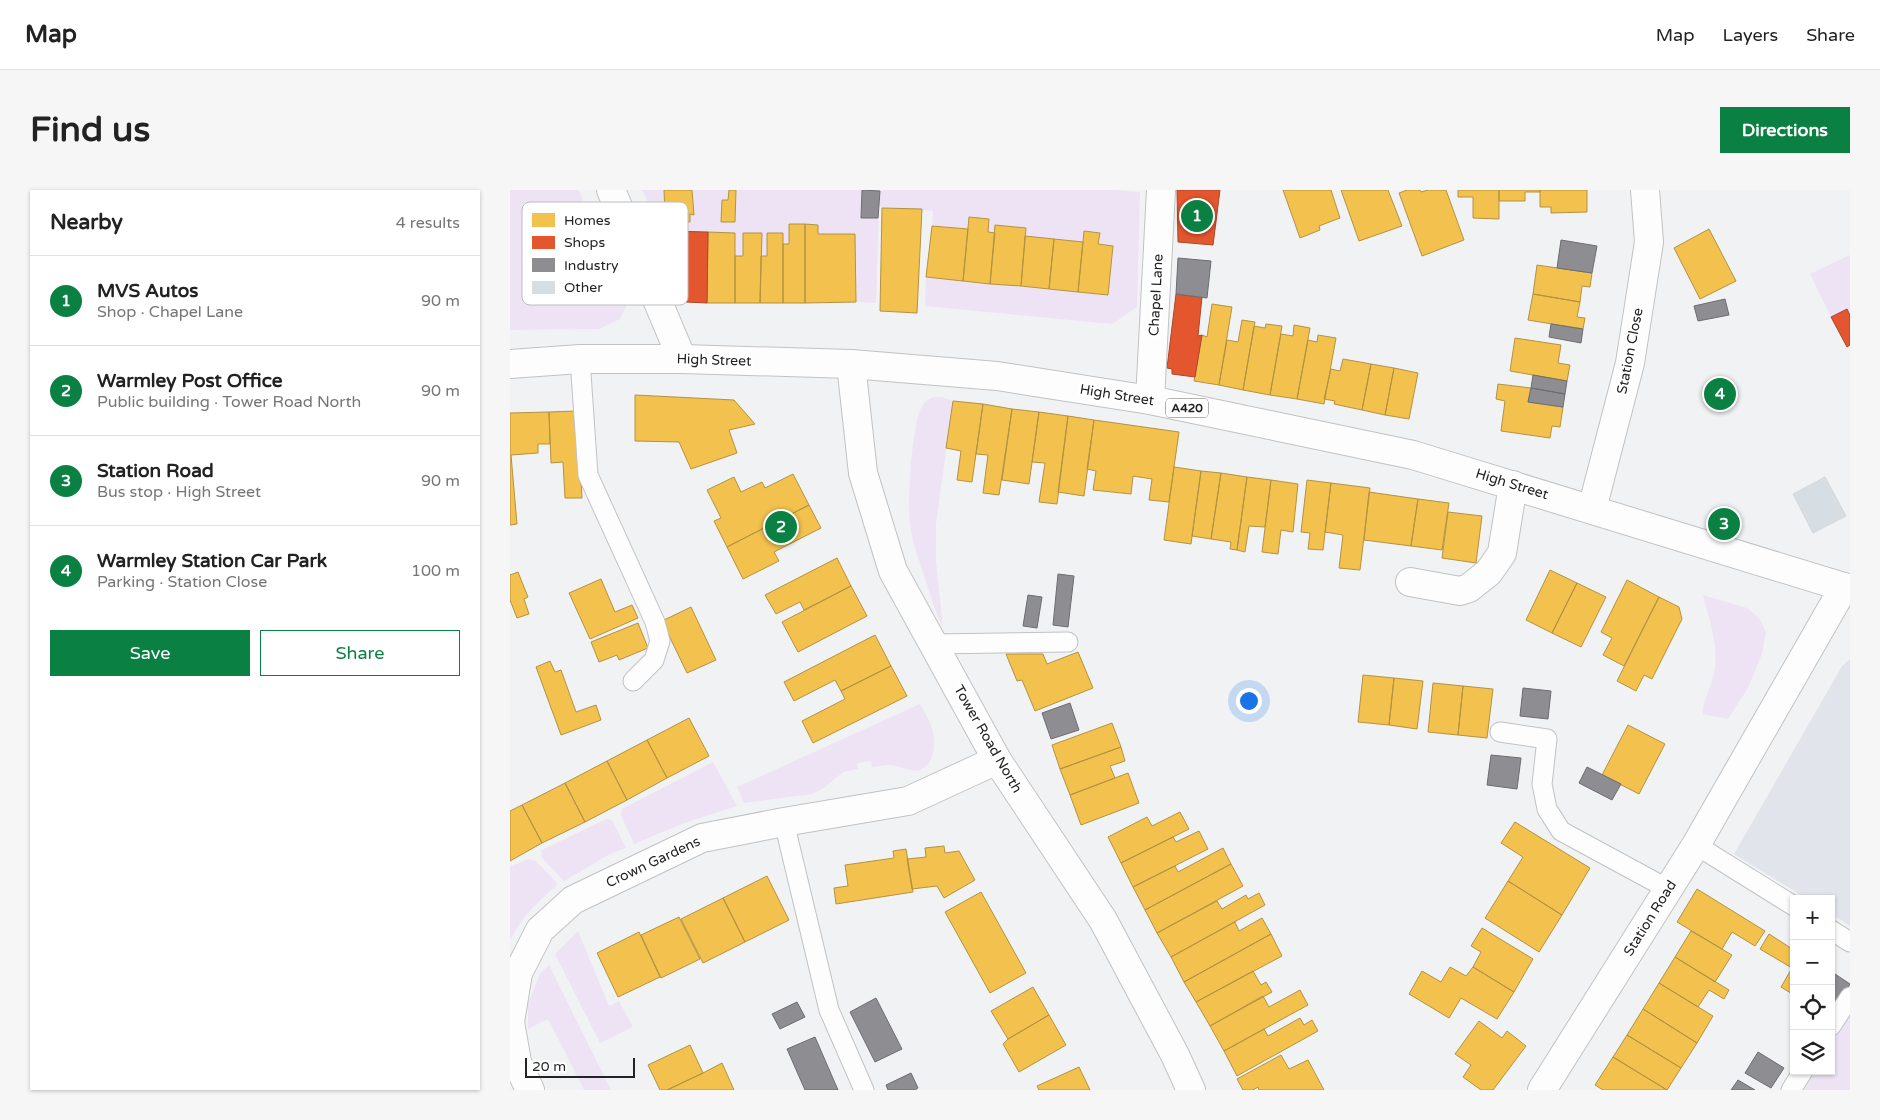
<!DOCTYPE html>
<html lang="en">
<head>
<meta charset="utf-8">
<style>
  body { margin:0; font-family:"Varela Round",sans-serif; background:#f6f6f6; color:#222 }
  .controls { position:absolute; right:15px; bottom:15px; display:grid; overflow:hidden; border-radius:0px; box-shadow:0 1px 4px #0004 }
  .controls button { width:45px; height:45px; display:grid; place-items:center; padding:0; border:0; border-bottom:1px solid #e0e0e0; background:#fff; color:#222; font:25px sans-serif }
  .scale { position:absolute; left:15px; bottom:12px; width:110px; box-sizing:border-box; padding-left:5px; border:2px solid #222324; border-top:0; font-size:14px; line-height:18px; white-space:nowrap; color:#222324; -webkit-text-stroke:4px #fff; paint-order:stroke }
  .you { position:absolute; left:738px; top:510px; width:18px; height:18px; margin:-12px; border:4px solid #fff; border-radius:50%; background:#1a73e8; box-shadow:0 0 0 8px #1a73e833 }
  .badge { display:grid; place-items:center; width:32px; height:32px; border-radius:50%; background:#0b8043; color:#fff; font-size:16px; font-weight:700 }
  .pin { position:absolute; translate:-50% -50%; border:2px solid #fff; box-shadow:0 1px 5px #0006 }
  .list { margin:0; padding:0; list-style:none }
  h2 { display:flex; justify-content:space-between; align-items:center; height:65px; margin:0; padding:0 20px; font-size:21px }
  h2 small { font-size:16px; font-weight:400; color:#767676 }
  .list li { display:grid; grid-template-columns:32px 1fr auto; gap:15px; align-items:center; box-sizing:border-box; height:90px; padding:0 20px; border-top:1px solid #e0e0e0 }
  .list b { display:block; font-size:19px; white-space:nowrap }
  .list p { margin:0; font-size:16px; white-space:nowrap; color:#767676 }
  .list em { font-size:16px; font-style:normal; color:#767676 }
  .actions { display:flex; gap:10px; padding:15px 20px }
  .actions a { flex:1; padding:11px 0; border:1px solid #0b8043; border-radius:0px; text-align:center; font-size:18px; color:#0b8043 }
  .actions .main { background:#0b8043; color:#fff }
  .icon { flex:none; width:28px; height:28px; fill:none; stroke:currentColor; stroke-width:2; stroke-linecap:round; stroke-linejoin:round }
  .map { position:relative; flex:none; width:1340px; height:900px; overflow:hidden; border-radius:0px }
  header { display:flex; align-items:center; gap:30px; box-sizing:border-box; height:70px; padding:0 25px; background:#fff; border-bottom:1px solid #e0e0e0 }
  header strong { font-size:24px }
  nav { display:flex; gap:28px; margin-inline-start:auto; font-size:18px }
  .intro { display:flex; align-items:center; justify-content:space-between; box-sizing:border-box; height:120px; padding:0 30px }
  h1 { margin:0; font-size:35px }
  .button { padding:12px 22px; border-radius:0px; background:#0b8043; color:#fff; font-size:18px; font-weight:700 }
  main { display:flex; gap:30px; padding:0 30px }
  aside { flex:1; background:#fff; border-radius:0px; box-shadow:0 1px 4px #0004 }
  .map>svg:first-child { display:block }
  .built { fill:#e1e5eb }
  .green { fill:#ede3f4 }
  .homes { fill:#f2c14e; stroke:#b49241 }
  .shops { fill:#e4572e; stroke:#aa472b }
  .industry { fill:#8d8d92; stroke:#6d6d71 }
  .building { fill:#d6dee3; stroke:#d6d6d7 }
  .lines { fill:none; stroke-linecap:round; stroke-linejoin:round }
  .service-casing { stroke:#c1c2c3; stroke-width:21 }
  .minor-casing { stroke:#c1c2c3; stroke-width:30 }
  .tertiary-casing { stroke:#c1c2c3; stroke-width:30 }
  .primary-casing { stroke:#c1c2c3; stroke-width:30 }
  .service { stroke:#fdfdfd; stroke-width:19 }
  .minor { stroke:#fdfdfd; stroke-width:28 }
  .tertiary { stroke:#fdfdfd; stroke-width:28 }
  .primary { stroke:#fdfdfd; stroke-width:28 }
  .labels { text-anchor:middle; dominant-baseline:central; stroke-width:5; stroke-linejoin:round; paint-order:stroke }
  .shield { fill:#fff; stroke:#646566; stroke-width:1 }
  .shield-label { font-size:12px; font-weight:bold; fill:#222324 }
  .street-label { font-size:14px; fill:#222324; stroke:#fff }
  .key { fill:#fff; stroke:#bdbdbd; stroke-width:1 }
  .key-label { font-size:14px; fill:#222324 }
</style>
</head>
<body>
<header>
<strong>Map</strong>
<nav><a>Map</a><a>Layers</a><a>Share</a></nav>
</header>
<div class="intro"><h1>Find us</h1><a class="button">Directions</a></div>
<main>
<aside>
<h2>Nearby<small>4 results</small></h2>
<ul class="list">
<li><span class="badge">1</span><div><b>MVS Autos</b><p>Shop · Chapel Lane</p></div><em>90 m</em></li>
<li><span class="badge">2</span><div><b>Warmley Post Office</b><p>Public building · Tower Road North</p></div><em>90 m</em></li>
<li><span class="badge">3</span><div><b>Station Road</b><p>Bus stop · High Street</p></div><em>90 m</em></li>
<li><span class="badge">4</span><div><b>Warmley Station Car Park</b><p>Parking · Station Close</p></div><em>100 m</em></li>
</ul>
<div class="actions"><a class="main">Save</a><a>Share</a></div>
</aside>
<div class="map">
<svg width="1340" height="900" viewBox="0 0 1340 900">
  <rect width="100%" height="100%" fill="#f1f2f4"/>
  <path class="built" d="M1340,469V736L1321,724V709H1297L1224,664L1332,476Z"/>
  <path class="green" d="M0,0H69C83,39 106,74 117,114L110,129L89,139L0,140Z
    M132,0H154L155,25L144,26Z
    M182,0H603L630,2L627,117L602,134L415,116L416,87L597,105L603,56L588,54L590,43L575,41L573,52L515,46V38L486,35L485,43L478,42L479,29L459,27L458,39L422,36L423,21L372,18L369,16L366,113L346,112L345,44H308V35L279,34V54H273V43H258L257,66H251L252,43H233V66H225L224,43L159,41L160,32L180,31V24H184Z
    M1340,65V125L1337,119L1321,127L1300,84Z
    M424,207H432L443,211L426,334V372L433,438C426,423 421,408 416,392C410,372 402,354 400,333C397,310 402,234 412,216C415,211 419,209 424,207Z
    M1193,405L1237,418L1249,428L1256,442L1252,464L1238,498L1218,529L1193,524C1193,508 1203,494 1205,478C1208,453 1199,429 1193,405Z
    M410,514C414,522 420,530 422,539C426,551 425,576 409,580C399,582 391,576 381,575C375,575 368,576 362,577L361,571L347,573L348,579L333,582L314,598L302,604L234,613L227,597Z
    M203,572L227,616L174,633L124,654L111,625L112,619Z
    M96,629L102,630L116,658L100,664L54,691L31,667L32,660Z
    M18,669L26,671L48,694C28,712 12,726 0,750V677Z
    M68,741L99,816L109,811L123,837L90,853L45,764Z
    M39,775L101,900H74L38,829L18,839V814L30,784Z
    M1340,824V900H1291L1303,881H1321V853Z"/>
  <path class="homes" d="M154,0H182L184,25L180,24V32H160V25H155Z
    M219,0H226L225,32H211L212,10H218Z
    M773,0H821L830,28L809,36L810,40L790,48Z
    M831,0H878L892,36L849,51Z
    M897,0H910L911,2L918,0H936L954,50L912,66L889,3Z
    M948,0H989V29L963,28V7H948Z
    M989,0H1030V2H1015V11H989Z
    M1030,0H1077V22L1041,23V17H1030Z
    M372,18L412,19L407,123L370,121Z
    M459,27L479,29L478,42L485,43L480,94L453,91Z
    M279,34H295V113H273V54H279Z
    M295,34L308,35V44H345L346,112L295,113Z
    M485,35L516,38L511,96L480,94Z
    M422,36L458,39L453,91L416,87Z
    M1199,39L1226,91L1190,109L1164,58Z
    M574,41L590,43L588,54L603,56L598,105L568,102Z
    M198,42L225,43V113H197Z
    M233,43H252L250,113H225V66H233Z
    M257,43H273V113H250L251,66H257Z
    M515,46L544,49L539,99L511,96Z
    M544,49L573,52L568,102L539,99Z
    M1027,75L1082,83L1080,97L1072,96L1070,112L1023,104Z
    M1023,104L1070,112L1067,127L1075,128L1073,139L1018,130Z
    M702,114L722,117L709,195L684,191L692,145L697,147Z
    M732,130L745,132L733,200L709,195L717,150L728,152Z
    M756,134L772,136L760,205L733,200L744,136L755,138Z
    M784,135L800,138L787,209L760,205L771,144L783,146Z
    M808,145L826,148L814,214L787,209L798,150L807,152Z
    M1005,148L1051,155L1048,173L1060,175L1057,191L1000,181Z
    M833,169L861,174L852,220L824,214L825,211L814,209L821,179L830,181Z
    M861,174L884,178L875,225L852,220Z
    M884,178L908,183L899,229L875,225Z
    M988,194L1021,198L1018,212L1053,217L1050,237L1042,236L1040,248L991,241L995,211L986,209Z
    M125,205L224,210L245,234L219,240L227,263L181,279L169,252L125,251Z
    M443,211L473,214L462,292L447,290L451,261L436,258Z
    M473,214L502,219L489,305L473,303L478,265L466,264Z
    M502,219L529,222L519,294L492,290Z
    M67,221L72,308H55L53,272L41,273L39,222Z
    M39,222L40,254H28V263L1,265L7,334L0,335V223Z
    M529,222L558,226L547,314L529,312L535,273L522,272Z
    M558,226L584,230L574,306L548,302Z
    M584,230L669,242L659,312L639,310L642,289L623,286L621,304L583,300L586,281L577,279Z
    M664,277L691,281L681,354L654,350Z
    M691,281L711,283L701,349L682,346Z
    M711,283L737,287L727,360L720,359L721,352L701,349Z
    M283,284L299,315L217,357L204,331L211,328L197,300L224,287L231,302L252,292L255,298Z
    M737,287L761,290L755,337L739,336L735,362L727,360Z
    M761,290L788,294L783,342L771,340L768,364L752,362Z
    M797,290L821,293L813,360L798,359L800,343L791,342Z
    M821,293L860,298L850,380L829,378L833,345L815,342Z
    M859,302L908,309L901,356L854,350Z
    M908,309L939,313L932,360L901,356Z
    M299,315L311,338L264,362L269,371L233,389L217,357Z
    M938,322L972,326L966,373L932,368Z
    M327,368L341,396L294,420L290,412L266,424L255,405Z
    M1040,380L1067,393L1042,443L1016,430Z
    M8,382L18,407L14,409L19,424L7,428L0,410V385Z
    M91,389L105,422L122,415L128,428L80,449L59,403Z
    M1117,390L1149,407L1114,476L1093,465L1102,448L1091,442Z
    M1067,393L1096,407L1071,457L1042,443Z
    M341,396L357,426L288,462L272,432Z
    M1149,407L1169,417L1172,429L1142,489L1134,485L1126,501L1107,491Z
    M181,417L206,470L177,483L152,431Z
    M128,433L138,458L109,470L107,465L89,472L81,452Z
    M365,445L381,476L331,501L325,490L284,511L274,492Z
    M568,462L583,498L525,521L512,490L507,491L496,464H533L537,474Z
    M40,471L45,482L51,480L66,522L86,515L91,530L51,545L26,477Z
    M381,476L397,506L303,553L292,531L335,509L331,501Z
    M853,485L884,488L879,535L848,532Z
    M884,488L913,491L907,539L879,535Z
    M923,493L953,496L948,545L918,542Z
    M953,496L983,499L977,548L948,545Z
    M179,528L199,566L157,588L137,550Z
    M602,533L611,557L550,579L542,555Z
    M1118,535L1155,554L1129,604L1092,585Z
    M137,550L157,588L117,610L97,571Z
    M611,557L615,571L600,576L605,588L560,605L550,579Z
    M97,571L117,610L75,632L55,593Z
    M618,583L629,613L571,635L560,605Z
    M55,593L75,632L32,653L12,615Z
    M12,615L32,653L0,671V621Z
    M670,622L679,639L611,673L598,647L637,627L642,636Z
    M1005,632L1080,678L1052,725L998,691L1013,667L991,653Z
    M689,641L698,659L623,697L611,673L663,647L666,652Z
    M434,656L435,663L449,661L465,690L434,708L427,696L402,699L397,669L416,667L415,658Z
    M713,658L721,674L635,720L623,697L665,676L668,682Z
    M396,659L403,702L326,714L324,698L338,696L335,675L384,668L383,661Z
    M721,674L733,696L647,743L635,720Z
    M257,686L279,730L235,752L213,708Z
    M998,691L1052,725L1029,762L975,728Z
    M1187,699L1255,741L1245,756L1222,742L1212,759L1167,732Z
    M471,702L516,783L480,803L435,722Z
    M749,703L755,715L661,767L647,743L707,711L712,719L736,705L738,709Z
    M213,708L235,752L193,773L171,729Z
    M169,727L190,769L151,788L131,745Z
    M752,728L761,744L674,792L661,767L725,732L729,741Z
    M972,738L1023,769L1004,802L963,777L971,762L961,756Z
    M1181,741L1222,765L1205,792L1165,767Z
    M129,742L150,787L108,807L87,763Z
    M761,744L772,766L686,812L674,792Z
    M1259,744L1284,760V805L1271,797L1282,778L1250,759Z
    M1165,767L1219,800L1214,809L1199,800L1188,817L1149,793Z
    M940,777L956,786L963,777L1004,802L987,829L951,808L939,828L899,804L912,781L931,792Z
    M743,781L751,795L756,792L762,802L700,836L686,812Z
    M1149,793L1203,826L1187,853L1133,819Z
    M523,797L539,825L498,849L481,821Z
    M790,800L798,815L714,861L700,836L753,806L759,817Z
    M1133,819L1187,853L1171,878L1117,845Z
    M539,825L556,855L509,882L493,854L498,849Z
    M790,828L794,835L802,830L808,841L727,886L714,861L754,839L758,846Z
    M969,831L992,848L997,841L1016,856L983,900H971L953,887L961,875L945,864Z
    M1117,845L1171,878L1157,900L1103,867Z
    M180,855L193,883L157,900H150L138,875Z
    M771,865L779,879L798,870L814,900H749L748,897L743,900H733L727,889Z
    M1103,867L1157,900H1093L1085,895Z
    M212,873L224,900H157L193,883Z
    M569,877L580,900H529L527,896Z"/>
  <path class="shops" d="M667,0H710L703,55L668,52Z
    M159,41L198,42L197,113L176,112L163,61H159Z
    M666,104L692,107L688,146L692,145L685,187L662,184V179L657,178Z
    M1337,119L1340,125V155L1337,157L1321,127Z"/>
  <path class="industry" d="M352,0L370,1L368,28H351Z
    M1051,50L1087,56L1082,83L1047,78Z
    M668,68L701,71L697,108L666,104Z
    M1215,109L1219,125L1188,131L1184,116Z
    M1041,134L1073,139L1071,153L1039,147Z
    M1023,185L1057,191L1055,204L1021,198Z
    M1021,198L1055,204L1053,217L1018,212Z
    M548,384L564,386L558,437L543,435Z
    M518,405L532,407L527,438L513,436Z
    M1013,498L1041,501L1038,529L1010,526Z
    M560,513L569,540L541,549L532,523Z
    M981,565L1011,568L1007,599L977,595Z
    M1077,577L1111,594L1102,610L1069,593Z
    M1322,782L1340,794L1321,824V783Z
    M366,808L392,859L365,872L340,822Z
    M287,812L295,827L270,839L262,824Z
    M305,847L328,900H295L277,859Z
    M1248,862L1274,878L1261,898L1235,883Z
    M401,883L408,898L405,900H378L376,895Z
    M1228,890L1245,900H1221Z"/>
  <path class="building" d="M1315,287L1336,326L1303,343L1283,304Z"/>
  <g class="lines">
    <g class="service-casing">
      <path id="service" d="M70,169L78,285L145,432L150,451L144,470L123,491
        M424,454L558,452
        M990,542L1037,549L1032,594L1037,619L1051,641L1158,699
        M274,632L319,820L354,900
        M1186,655L1284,716
        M1321,740L1340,752
        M1321,836L1340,807
        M1281,900L1293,881"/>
    </g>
    <g class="minor-casing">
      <path id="minor" d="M640,210L651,0
        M1082,319L1120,173L1139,52L1135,0
        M900,392L950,401L959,398L979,382L992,363L1003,295
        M20,900L7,872L0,832L8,783L30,740L63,710L192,648L274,632L398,611L487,570
        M1032,900L1186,655L1334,397"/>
    </g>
    <g class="tertiary-casing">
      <path id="tertiary" d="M101,0L172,169
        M341,174L353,283L383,381L487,570L593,730L665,865L681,900"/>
    </g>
    <g class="primary-casing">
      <path id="primary" d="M0,174L70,169H172L341,174L487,186L640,210L903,265L1340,399"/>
    </g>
    <use href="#service" class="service"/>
    <use href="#minor" class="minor"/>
    <use href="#tertiary" class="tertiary"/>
    <use href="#primary" class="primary"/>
  </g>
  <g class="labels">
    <rect class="shield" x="656" y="208.5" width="42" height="19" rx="4"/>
    <g class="shield-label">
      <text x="677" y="218">A420</text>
    </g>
    <g class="street-label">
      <text transform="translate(646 105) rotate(-87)">Chapel Lane</text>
      <text transform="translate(1120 161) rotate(-79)">Station Close</text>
      <text transform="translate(204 170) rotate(2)">High Street</text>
      <text transform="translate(607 205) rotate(9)">High Street</text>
      <text transform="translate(1002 294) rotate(17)">High Street</text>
      <text transform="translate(478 549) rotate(60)">Tower Road North</text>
      <text transform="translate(143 672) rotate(-25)">Crown Gardens</text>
      <text transform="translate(1140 728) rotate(-58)">Station Road</text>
    </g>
  </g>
  <rect x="12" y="12" width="166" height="103" rx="8" class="key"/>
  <rect x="22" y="23" width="23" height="14" fill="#f2c14e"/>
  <rect x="22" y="46" width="23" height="13" fill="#e4572e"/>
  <rect x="22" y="68" width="23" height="14" fill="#8d8d92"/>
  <rect x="22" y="91" width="23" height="13" fill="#d6dee3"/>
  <g class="key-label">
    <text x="54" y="35">Homes</text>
    <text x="54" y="57">Shops</text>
    <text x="54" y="80">Industry</text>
    <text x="54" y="102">Other</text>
  </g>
</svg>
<div class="controls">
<button>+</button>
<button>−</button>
<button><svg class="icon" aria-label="locate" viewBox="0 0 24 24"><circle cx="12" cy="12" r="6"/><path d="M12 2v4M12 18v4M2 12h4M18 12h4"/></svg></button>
<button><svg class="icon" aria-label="layers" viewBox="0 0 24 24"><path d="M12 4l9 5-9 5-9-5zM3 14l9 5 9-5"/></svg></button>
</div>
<div class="scale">20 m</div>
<div class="you"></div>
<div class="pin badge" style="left:687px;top:26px">1</div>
<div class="pin badge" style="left:271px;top:337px">2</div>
<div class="pin badge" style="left:1214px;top:334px">3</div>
<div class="pin badge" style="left:1210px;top:204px">4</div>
</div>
</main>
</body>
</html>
